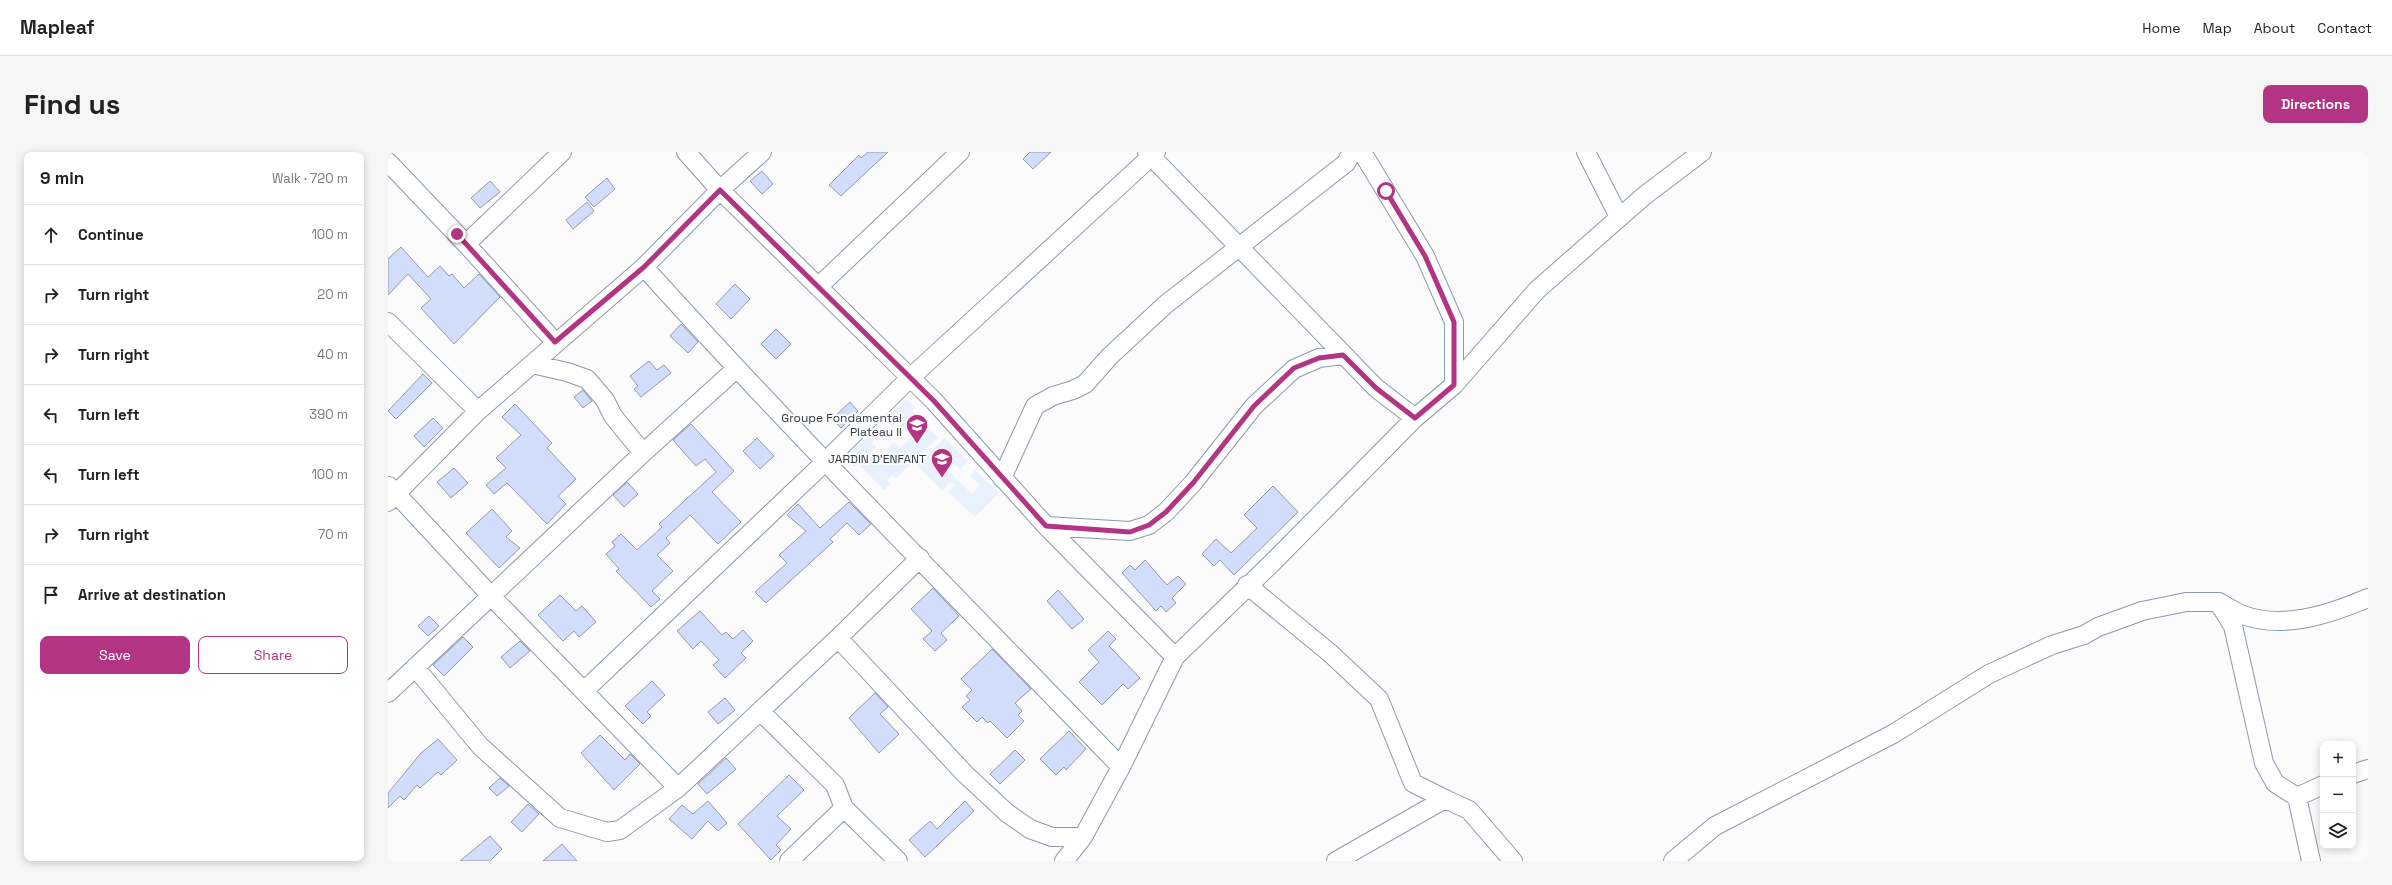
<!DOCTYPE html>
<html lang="en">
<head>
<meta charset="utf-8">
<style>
  body { margin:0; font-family:"Space Grotesk",sans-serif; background:#f6f6f6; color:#222 }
  .controls { position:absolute; right:12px; bottom:12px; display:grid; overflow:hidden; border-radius:8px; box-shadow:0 2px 10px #0003 }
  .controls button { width:36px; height:36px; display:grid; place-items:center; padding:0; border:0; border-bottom:1px solid #e0e0e0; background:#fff; color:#222; font:20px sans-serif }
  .stop { position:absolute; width:12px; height:12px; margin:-9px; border:3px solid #b23483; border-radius:50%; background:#fff }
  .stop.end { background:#b23483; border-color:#fff; box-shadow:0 1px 4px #0008 }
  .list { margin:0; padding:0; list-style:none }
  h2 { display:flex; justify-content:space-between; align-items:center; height:52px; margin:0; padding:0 16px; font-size:17px }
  h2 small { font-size:13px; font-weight:400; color:#767676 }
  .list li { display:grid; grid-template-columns:26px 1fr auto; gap:12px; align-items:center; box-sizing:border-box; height:60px; padding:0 16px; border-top:1px solid #e0e0e0 }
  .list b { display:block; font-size:15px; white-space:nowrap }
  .list em { font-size:13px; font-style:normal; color:#767676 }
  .actions { display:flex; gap:8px; padding:12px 16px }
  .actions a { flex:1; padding:9px 0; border:1px solid #b23483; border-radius:8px; text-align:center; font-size:14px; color:#b23483 }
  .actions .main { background:#b23483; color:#fff }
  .icon { flex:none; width:22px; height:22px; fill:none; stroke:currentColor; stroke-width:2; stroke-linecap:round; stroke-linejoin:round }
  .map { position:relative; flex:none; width:1980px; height:709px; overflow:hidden; border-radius:8px }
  header { display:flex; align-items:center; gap:24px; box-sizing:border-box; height:56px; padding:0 20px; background:#fff; border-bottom:1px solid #e0e0e0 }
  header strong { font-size:19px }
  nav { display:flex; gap:22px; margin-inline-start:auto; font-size:14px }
  .intro { display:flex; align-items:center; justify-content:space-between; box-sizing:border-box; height:96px; padding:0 24px }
  h1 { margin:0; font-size:28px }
  .button { padding:10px 18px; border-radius:8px; background:#b23483; color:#fff; font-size:14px; font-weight:700 }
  main { display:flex; gap:24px; padding:0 24px }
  aside { flex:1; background:#fff; border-radius:8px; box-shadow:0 2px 10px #0003 }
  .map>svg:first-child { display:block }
  .built { fill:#e9f2fc }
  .building { fill:#d2ddfc; stroke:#9299ae }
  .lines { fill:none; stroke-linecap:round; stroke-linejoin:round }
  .minor-casing { stroke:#8b9aac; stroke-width:20 }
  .minor { stroke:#fff; stroke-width:18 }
  .route { stroke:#b23483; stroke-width:5 }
  .labels { text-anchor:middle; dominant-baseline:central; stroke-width:4; stroke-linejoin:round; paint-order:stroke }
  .poi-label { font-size:12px; fill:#333a42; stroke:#fbfbfb; text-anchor:end }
</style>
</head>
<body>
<header>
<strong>Mapleaf</strong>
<nav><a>Home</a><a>Map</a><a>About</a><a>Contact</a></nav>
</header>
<div class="intro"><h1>Find us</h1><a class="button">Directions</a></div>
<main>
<aside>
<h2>9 min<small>Walk · 720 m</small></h2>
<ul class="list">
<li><svg class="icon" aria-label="ahead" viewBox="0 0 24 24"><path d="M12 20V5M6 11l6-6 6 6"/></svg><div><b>Continue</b></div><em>100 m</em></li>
<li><svg class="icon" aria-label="right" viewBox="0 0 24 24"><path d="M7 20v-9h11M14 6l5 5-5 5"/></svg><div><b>Turn right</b></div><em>20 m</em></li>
<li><svg class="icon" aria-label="right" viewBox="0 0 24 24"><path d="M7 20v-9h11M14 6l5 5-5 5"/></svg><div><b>Turn right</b></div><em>40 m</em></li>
<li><svg class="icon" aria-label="left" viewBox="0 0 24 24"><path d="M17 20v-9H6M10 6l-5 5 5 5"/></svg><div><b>Turn left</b></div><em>390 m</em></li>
<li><svg class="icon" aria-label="left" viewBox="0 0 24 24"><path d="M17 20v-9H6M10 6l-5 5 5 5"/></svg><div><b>Turn left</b></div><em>100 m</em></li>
<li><svg class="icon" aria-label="right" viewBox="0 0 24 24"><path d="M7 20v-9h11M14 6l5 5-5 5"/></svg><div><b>Turn right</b></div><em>70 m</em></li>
<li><svg class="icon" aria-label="arrive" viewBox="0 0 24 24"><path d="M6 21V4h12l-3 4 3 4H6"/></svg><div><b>Arrive at destination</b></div></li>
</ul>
<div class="actions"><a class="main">Save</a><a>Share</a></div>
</aside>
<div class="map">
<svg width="1980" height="709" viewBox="0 0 1980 709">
  <rect width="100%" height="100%" fill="#fbfbfb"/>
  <path class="built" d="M518,247L527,256L524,259L550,286L508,326L505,323L499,328L503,332L496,338L470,312L466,315L457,306L483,281L488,286L484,291L488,295L483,301L495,313L503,305L498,298L506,290L512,296L524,285L510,271L505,275L497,267Z
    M556,286L580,309L572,317L561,306L554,313L584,342L592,333L582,324L587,318L611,341L587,365L560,340L567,333L562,330L554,339L530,314Z"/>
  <path class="building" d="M480,0H500L453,44L441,33L471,3L473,6Z
    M642,0H663L645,17L635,7Z
    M374,19L385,32L374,42L362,29Z
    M219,26L227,37L206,55L197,45Z
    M102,29L112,40L92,56L83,46Z
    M199,50L206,59L185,77L178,68Z
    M13,95L40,125L52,114L61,124L64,122L76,136L91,122L112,145L66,192L33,156L43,147L20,122L0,143V107Z
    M347,132L362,147L343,167L328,152Z
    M293,172L310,190L300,201L282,184Z
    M388,177L403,192L388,207L373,192Z
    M261,209L269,218L276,213L283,221L253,245L246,237L250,234L242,224Z
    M35,222L44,231L8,267L0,259Z
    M195,238L204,249L195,256L186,245Z
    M462,250L470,259L453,276L444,267Z
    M127,252L164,291L159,296L188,327L170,344L178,352L159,372L119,331L106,342L98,333L118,316L108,306L133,283L114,265Z
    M45,266L55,276L36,295L26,284Z
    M303,272L346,319L324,340L353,370L330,392L302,363L278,386L282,391L269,403L285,419L264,439L272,447L263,455L228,419L231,417L218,402L227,394L224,390L233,382L249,398L274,375L271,372L328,320L317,307L308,314L285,288Z
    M369,286L386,304L372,317L355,299Z
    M66,316L80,331L63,346L49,330Z
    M239,330L250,342L236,355L225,343Z
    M885,334L910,360L846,423L832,408L826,414L814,402L828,387L843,401L869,376L856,363Z
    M461,350L483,372L471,383L459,371L442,387L445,390L378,451L367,440L399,411L391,403L418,379L399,363L410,352L432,376Z
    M104,357L124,379L118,385L132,396L111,416L78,381Z
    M757,408L779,433L790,424L798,432L784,446L788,451L778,460L773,454L768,459L734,421L742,413L747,418Z
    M545,436L571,464L553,481L559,488L547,499L535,487L544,479L523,457Z
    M670,438L696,467L684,477L659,449Z
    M172,443L188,459L194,454L208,470L191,485L186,479L175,489L150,463Z
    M312,459L334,483L338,480L345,487L355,478L365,489L353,501L358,506L337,526L325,513L331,508L313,489L305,497L289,479Z
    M41,464L51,474L40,484L30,474Z
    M720,479L728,487L721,494L752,526L740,537L735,532L714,553L691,530L711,510L700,498Z
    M75,485L85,495L56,524L45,513Z
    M132,489L142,499L122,516L113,505Z
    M604,497L643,537L627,551L634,559L630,563L636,569L619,586L602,569L600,571L594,565L589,570L574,555L582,548L578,544L584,538L573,527Z
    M264,529L277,543L259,560L263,564L255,572L237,554Z
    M487,541L500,555L492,562L511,582L491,601L461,566Z
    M337,546L347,558L330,572L320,560Z
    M681,579L698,597L678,618L676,615L668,623L652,607Z
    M212,583L237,608L242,602L252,612L226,638L193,601Z
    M50,587L69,608L53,623L50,620L32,636L29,633L16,648L12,644L0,656V641L33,601Z
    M627,598L637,608L612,632L602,622Z
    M338,606L348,617L319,642L310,632Z
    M401,623L416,638L389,664L403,677L388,693L393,698L383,708L350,672Z
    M112,626L121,634L109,644L101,636Z
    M320,649L339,671L330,679L320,669L304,687L281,667L294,653L305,662Z
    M577,649L586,659L537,705L521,688L542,669L549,677Z
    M140,652L151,662L134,680L123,670Z
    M102,684L114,697L102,709H72Z
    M174,692L189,709H155Z"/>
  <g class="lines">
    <g class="minor-casing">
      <path id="minor" d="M298,0L332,38L546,249L658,374L787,505
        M759,0L988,236L1027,266
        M974,0L1037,104L1066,170V233
        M1198,0L1231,65
        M0,10L78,92L167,190
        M78,92L174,0
        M256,115C410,286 573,449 733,615
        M430,135L572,0
        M0,170L90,259
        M144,212L179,220L199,227L217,248L225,264L255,301
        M614,326L647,254L665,244L685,238L697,232L722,204L777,153L958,11L964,0
        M1,334L104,445L290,636
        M0,350L90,259L256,115L332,38L374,0
        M658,374L742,379L761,373L778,360L805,331L866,254L906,217L931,206L955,203
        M859,433L942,501L991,547L1025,631L1057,647
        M1831,450C1838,454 1847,460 1855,463C1895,478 1943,462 1980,446
        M450,486L577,622L619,661L642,677L664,685H695
        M27,515L92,594L172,666L219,680L232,678L290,636L450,486L532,406
        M197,538L437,310L522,226L768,0
        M0,541L255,301L348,217
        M372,559L447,633L456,656L510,709
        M1965,622L1980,617
        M1909,645L1923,709
        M401,709L456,656
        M676,709L695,685L733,615L787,505L886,409L1027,266L1066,233L1149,138L1256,44L1314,0
        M948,709L1057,647L1081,658L1125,709
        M1285,709L1327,674L1505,582L1601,522L1664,493L1696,483L1710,475L1754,459L1798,450H1830L1845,474L1876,611L1887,631L1909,645L1935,633"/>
    </g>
    <use href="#minor" class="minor"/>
  </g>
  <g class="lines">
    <path class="route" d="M69,82L167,190L256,115L332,38L546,249L658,374L742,380L761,373L778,360L805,331L866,254L906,216L931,206L955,203L988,236L1027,266L1066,233V170L1037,104L998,39"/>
  </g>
  <defs>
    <g id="school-pin" transform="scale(1.15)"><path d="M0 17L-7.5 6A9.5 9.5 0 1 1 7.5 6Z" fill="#b23483" stroke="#fbfbfb"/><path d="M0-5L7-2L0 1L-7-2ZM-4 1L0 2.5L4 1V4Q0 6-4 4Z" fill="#fff"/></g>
  </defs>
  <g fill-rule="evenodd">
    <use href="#school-pin" x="529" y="273"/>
    <use href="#school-pin" x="554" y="307"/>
  </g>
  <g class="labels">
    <g class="poi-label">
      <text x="514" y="266">Groupe Fondamental<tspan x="514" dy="14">Plateau II</tspan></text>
      <text x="538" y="307">JARDIN D'ENFANT</text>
    </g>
  </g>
</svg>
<div class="controls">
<button>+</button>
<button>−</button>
<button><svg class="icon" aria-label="layers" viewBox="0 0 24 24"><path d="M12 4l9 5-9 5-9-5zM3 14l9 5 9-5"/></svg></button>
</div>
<div class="stop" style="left:998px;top:39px"></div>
<div class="stop end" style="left:69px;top:82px"></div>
</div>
</main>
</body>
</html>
